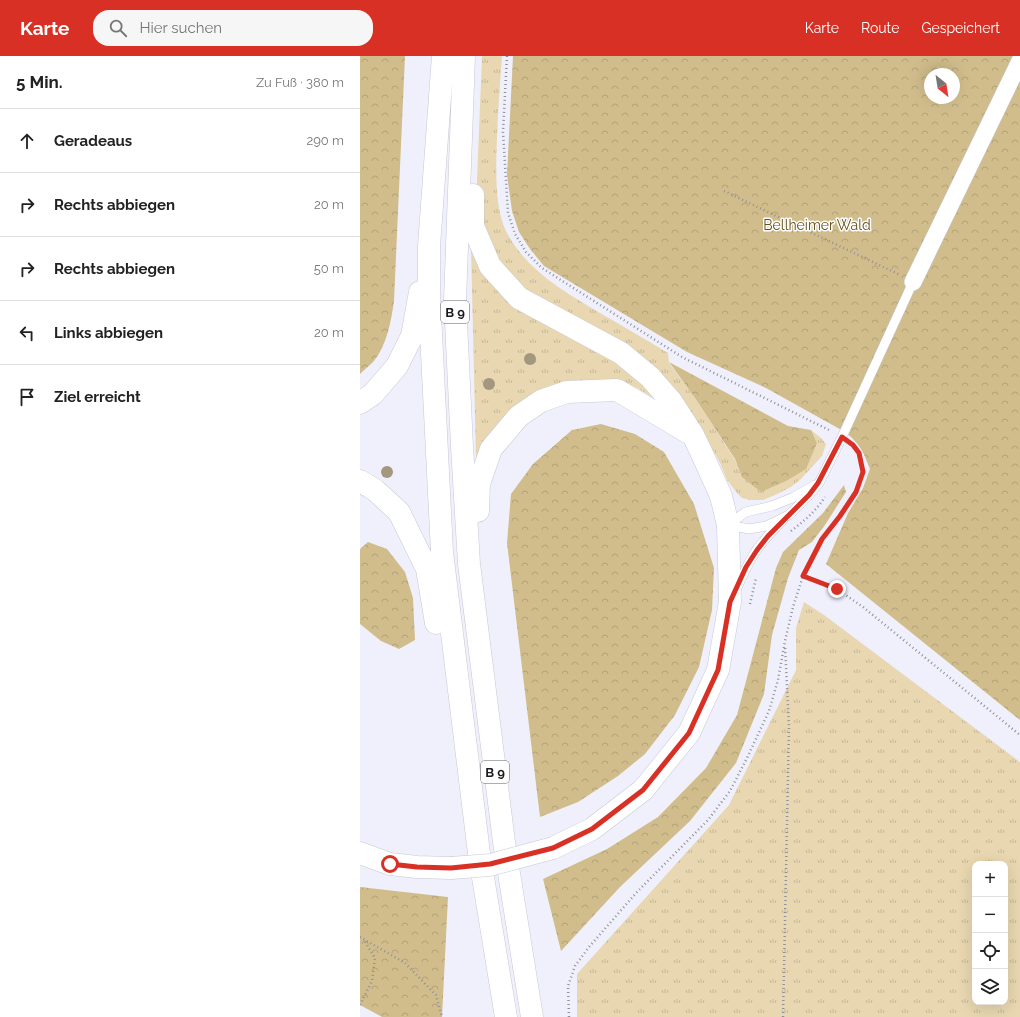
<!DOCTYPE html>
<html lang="de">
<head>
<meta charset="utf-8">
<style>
  body { margin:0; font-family:Raleway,sans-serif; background:#f6f6f6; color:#222 }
  .controls { position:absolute; right:12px; bottom:12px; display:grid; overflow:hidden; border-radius:8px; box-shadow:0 4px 16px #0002 }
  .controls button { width:36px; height:36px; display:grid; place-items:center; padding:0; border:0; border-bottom:1px solid #e0e0e0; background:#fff; color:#222; font:20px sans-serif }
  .compass { position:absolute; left:564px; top:12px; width:36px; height:36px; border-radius:50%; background:#fff; box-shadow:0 4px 16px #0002; rotate:150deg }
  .stop { position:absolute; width:12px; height:12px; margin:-9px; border:3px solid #d93025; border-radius:50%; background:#fff }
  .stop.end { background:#d93025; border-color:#fff; box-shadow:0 1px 4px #0008 }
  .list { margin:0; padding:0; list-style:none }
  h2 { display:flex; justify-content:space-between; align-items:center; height:52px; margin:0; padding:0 16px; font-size:17px }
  h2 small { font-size:13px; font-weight:400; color:#767676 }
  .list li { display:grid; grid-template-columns:26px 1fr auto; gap:12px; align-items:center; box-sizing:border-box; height:64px; padding:0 16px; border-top:1px solid #e0e0e0 }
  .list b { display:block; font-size:15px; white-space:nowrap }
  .list em { font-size:13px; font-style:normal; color:#767676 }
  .icon { flex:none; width:22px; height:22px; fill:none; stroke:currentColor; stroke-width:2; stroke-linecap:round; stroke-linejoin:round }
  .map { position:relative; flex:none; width:660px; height:961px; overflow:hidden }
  header { display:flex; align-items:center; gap:24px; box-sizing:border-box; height:56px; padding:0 20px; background:#d93025; color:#fff }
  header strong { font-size:19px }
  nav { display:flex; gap:22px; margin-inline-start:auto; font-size:14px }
  .search { width:280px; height:36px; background:#f6f6f6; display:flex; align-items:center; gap:10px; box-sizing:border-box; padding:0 14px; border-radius:16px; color:#767676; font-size:15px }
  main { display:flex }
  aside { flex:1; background:#fff }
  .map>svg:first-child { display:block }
  .grass { fill:url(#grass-tufts); fill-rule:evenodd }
  .forest { fill:url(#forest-crowns); fill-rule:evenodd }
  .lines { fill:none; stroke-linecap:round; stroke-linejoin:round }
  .service-casing { stroke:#c7c8d4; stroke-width:10 }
  .minor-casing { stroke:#c7c8d4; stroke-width:18 }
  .secondary-casing { stroke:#c7c8d4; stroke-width:23 }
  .trunk-casing { stroke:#c7c8d4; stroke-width:23 }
  .path { stroke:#8f9098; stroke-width:2.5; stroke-dasharray:1 3; stroke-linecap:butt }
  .service { stroke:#fff; stroke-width:9 }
  .minor { stroke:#fff; stroke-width:17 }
  .secondary { stroke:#fff; stroke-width:22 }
  .trunk { stroke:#fff; stroke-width:22 }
  .secondary-bridge-casing { stroke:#c7c8d4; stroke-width:23; stroke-linecap:butt }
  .secondary-bridge { stroke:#fff; stroke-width:22 }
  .tree { fill:#a3987e }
  .route { stroke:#d93025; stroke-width:5 }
  .labels { text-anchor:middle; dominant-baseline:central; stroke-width:3; stroke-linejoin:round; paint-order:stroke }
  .shield { fill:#fefefe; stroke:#5f5f62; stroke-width:1 }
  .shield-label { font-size:13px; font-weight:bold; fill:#1b1b1f }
  .park-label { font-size:14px; fill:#655017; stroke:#fefefe }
</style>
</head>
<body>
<header>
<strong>Karte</strong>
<div class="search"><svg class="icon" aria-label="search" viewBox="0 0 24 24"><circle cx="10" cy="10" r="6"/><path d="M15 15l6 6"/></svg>Hier suchen</div>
<nav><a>Karte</a><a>Route</a><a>Gespeichert</a></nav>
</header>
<main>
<aside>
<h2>5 Min.<small>Zu Fuß · 380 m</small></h2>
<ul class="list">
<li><svg class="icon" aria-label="ahead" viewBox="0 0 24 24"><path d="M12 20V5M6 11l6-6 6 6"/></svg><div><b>Geradeaus</b></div><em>290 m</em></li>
<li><svg class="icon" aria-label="right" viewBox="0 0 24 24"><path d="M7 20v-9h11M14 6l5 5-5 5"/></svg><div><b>Rechts abbiegen</b></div><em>20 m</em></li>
<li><svg class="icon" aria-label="right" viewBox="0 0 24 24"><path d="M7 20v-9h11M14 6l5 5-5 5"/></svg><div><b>Rechts abbiegen</b></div><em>50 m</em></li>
<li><svg class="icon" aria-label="left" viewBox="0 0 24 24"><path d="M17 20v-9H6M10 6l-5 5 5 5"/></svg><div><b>Links abbiegen</b></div><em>20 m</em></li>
<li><svg class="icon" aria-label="arrive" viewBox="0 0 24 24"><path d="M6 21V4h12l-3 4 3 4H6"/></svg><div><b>Ziel erreicht</b></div></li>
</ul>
</aside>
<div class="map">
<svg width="660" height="961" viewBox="0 0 660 961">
  <defs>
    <pattern id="grass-tufts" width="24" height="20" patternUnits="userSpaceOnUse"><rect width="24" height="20" fill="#e8d7b0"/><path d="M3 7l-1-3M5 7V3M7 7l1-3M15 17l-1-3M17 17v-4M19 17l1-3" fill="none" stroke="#c6b897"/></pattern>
    <pattern id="forest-crowns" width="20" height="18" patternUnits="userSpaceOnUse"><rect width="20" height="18" fill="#d1bd8c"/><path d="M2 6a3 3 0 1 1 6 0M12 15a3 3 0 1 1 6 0" fill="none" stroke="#b3a278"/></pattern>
  </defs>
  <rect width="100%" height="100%" fill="#eff0fc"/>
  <path class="grass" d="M122,0H142C140,27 138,54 137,82C136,110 134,153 147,177C167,215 205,236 240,257C263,270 286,284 308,297L309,307L335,342L375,404L382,421L457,387L451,374L461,382L466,388L462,400L441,423L431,431L415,439L403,444H390L382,442L377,437L367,424L360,407L339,368L316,337L145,219L116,149Z
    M111,192L124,212L278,317L298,345L277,332L265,328L219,326L116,404Z
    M444,546L464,559L660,706V961H217V918L369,749L436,614V572ZM615,808H645V946H615Z"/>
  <path class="forest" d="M0,0H45L34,245C31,266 27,288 14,305C10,309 4,314 0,318Z
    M153,0H660V664L466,508L488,457L503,432L510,413C503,395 500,388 485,376L406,332L327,296L184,210L170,193L159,176L152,155L147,119ZM570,18H594V42H570Z
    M309,306L428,370L451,374L457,387L446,413L426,425L401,436L382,421L375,403L335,342Z
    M241,368L275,378L304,396L334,448L354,512L352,554L339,611L315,659L285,698L258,720L218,746L180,761L147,487L151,438L173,408L212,374Z
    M484,429L486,436L465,469L452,486L439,494L428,522L412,579L404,638L376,707L330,765L260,831L201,895L183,823L247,793L298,761L346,712L377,659L416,512L423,496L463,457Z
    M8,486L27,493L45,516L53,542L55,584L39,593L21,585L0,568V493Z
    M0,831L88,841L82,961H22L0,949Z"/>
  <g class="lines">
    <g class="service-casing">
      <path id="service" d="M369,468L386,456L412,450L432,442L455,429
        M368,469L389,473L406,470L429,459L449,439L459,427L482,381L553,226
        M376,534C382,520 388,507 396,495C404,483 414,474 423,464"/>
    </g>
    <g class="minor-casing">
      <path id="minor" d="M553,226L660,5"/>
    </g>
    <g class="secondary-casing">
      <path id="secondary" d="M193,792L232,773L283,734L329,677L358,614L370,546L368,469
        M0,797L30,808L57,811L91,812"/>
    </g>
    <g class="trunk-casing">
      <path id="trunk" d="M83,0L69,190V237L82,496L119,797L146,961
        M104,0L95,245L102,391L109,508L144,786L172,961
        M113,139V170L130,210L159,242L261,297L290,321L311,345L333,379L343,400L361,440L368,469
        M0,347L13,338L37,310L52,280L60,236
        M0,425L15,434L39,456L67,513L76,567
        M118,455L119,428L131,393L159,360L181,345L207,336L257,334L329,377"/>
    </g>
    <path class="path" d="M147,0L143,76L148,157L155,178L166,196L182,212L322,301L471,375
      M364,135L540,219
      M431,475C444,465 456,455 465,441
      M443,520L477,533L503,551L660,679
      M390,548L396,522
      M0,881L45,907L76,939L82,961
      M0,949L12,925L15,902L4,884
      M209,961L208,930L215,910L229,891L277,836L348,764L370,735L387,702L409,655L418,624L425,585L433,551L443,520L462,483L480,460L496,436L503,416L499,397L492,388
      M423,961L429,671L425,590"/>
    <use href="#service" class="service"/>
    <use href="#minor" class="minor"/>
    <use href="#secondary" class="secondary"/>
    <use href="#trunk" class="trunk"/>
    <g class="secondary-bridge-casing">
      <path id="secondary-bridge" d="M91,812L130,809L193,792"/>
    </g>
    <use href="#secondary-bridge" class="secondary-bridge"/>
  </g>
  <g class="tree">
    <circle cx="170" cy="303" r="6"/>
    <circle cx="129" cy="328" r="6"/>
    <circle cx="27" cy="416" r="6"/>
  </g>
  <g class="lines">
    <path class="route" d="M30,808L57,811L91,812L130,808L193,792L232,773L283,734L329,677L358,614L370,546L386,511L397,494L408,480L449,439L458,427L482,381L493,389L499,397L503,416L496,436L480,460L462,483L443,520L477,533"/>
  </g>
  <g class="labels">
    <g class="shield">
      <rect x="81" y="245" width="28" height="22" rx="3"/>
      <rect x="121" y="705" width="28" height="22" rx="3"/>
    </g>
    <g class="shield-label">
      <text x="95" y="256">B 9</text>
      <text x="135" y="716">B 9</text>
    </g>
    <g class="park-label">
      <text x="457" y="169">Bellheimer Wald</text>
    </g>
  </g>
</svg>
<div class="controls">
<button>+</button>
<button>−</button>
<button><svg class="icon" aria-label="locate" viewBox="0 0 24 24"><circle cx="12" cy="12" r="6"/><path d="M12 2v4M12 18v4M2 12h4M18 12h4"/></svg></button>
<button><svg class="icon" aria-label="layers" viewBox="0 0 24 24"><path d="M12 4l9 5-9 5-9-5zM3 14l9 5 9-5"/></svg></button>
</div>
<svg class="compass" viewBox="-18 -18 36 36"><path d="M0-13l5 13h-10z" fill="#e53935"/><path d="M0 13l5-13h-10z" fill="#767676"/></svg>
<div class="stop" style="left:30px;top:808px"></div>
<div class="stop end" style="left:477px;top:533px"></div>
</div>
</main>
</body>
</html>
